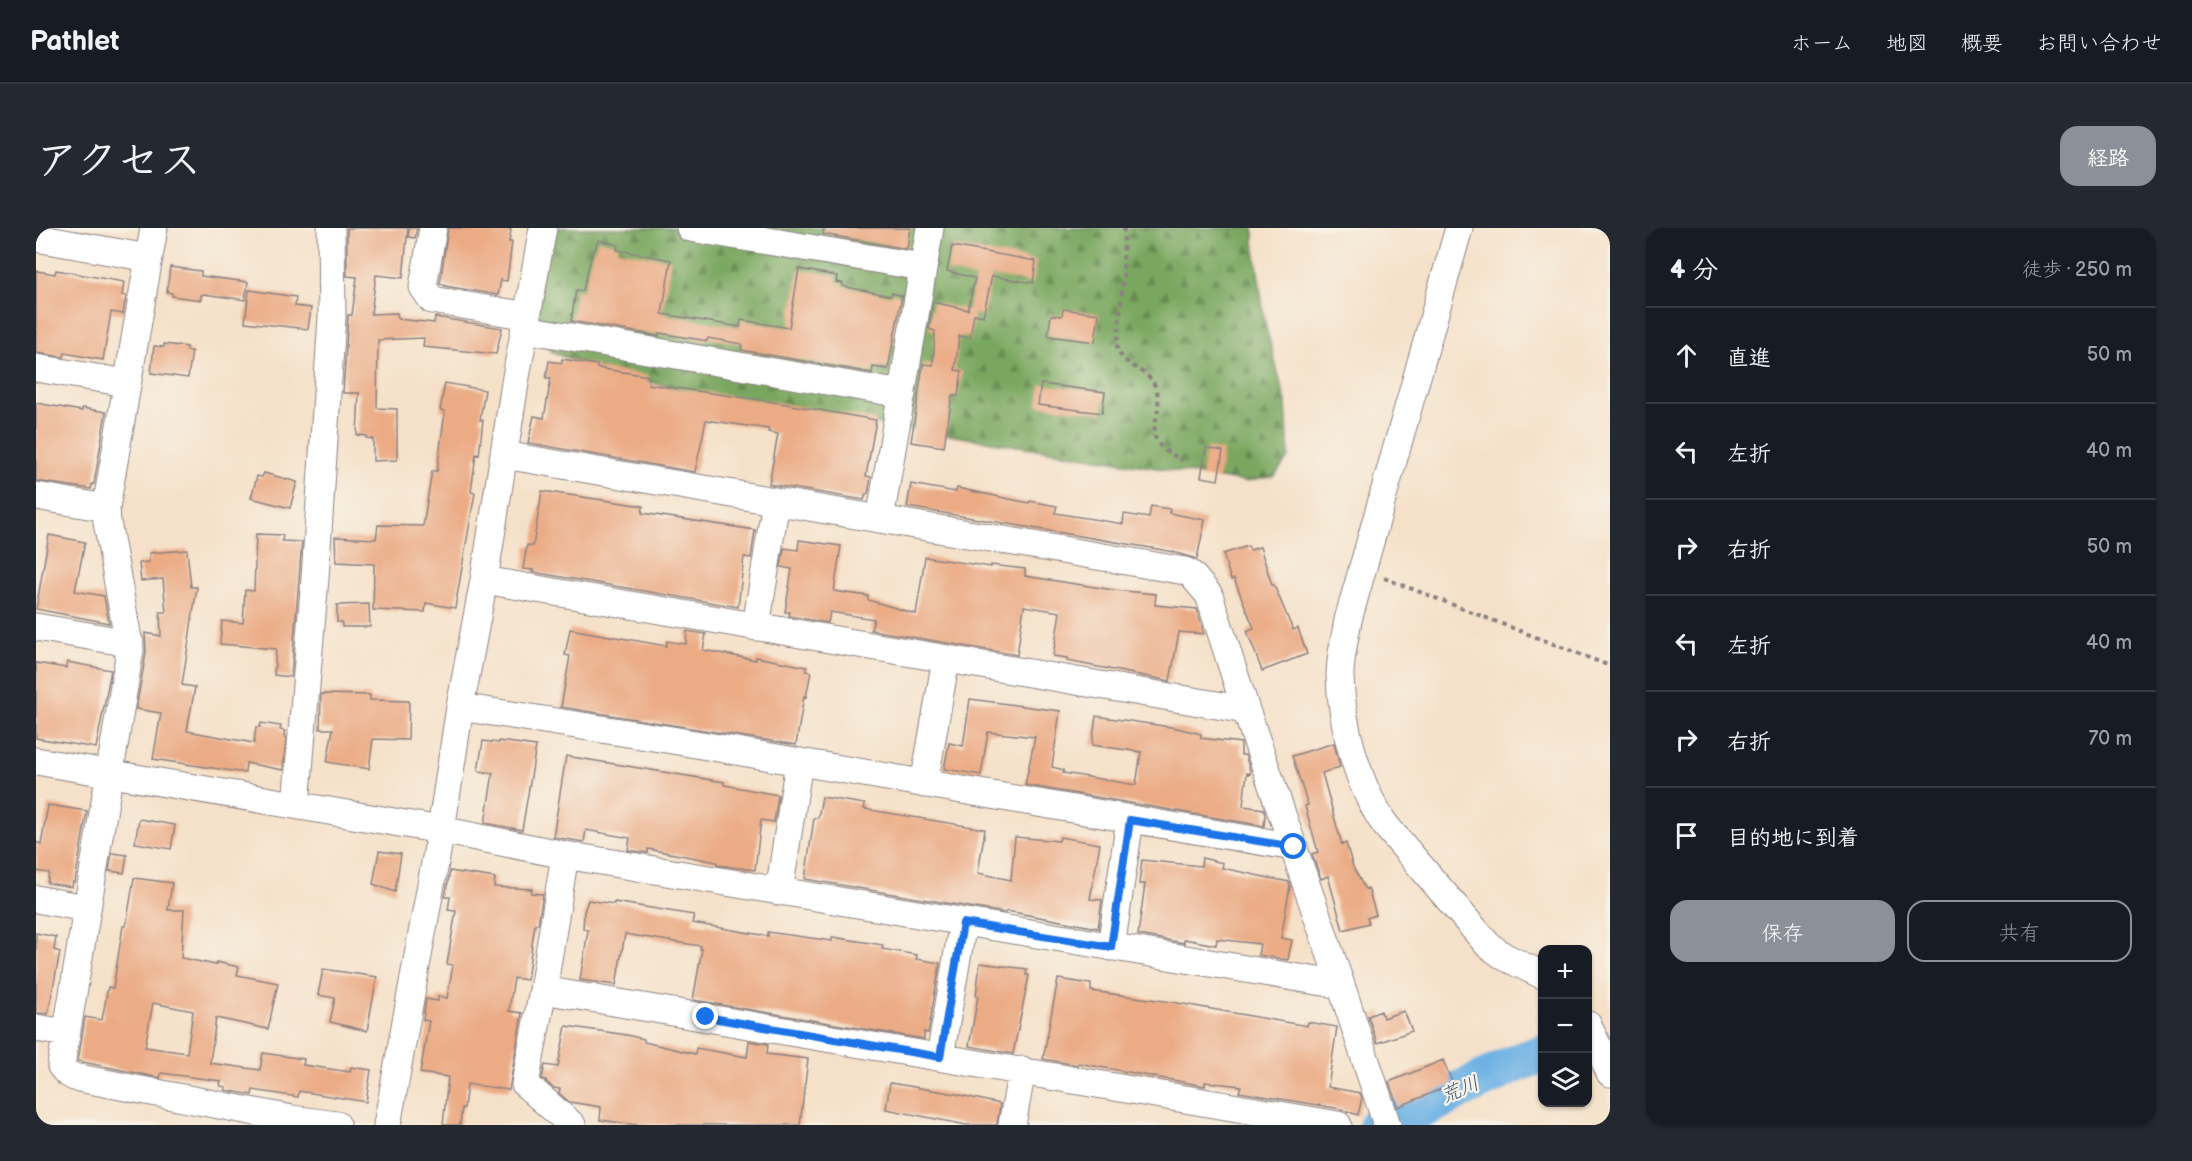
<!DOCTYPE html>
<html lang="ja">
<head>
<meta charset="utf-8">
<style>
  body { margin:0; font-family:"Balsamiq Sans","Klee One",sans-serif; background:#242831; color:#f1f3f6 }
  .controls { position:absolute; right:18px; bottom:18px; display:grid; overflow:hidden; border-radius:12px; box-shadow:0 2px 4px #0004 }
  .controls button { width:54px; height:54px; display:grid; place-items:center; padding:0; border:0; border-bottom:2px solid #363941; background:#171b24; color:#f1f3f6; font:30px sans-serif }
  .stop { position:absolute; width:18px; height:18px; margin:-14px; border:4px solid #1a73e8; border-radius:50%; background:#fff }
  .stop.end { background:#1a73e8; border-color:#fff; box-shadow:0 2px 6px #0008 }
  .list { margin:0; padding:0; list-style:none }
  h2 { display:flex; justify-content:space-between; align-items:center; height:78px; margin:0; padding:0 24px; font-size:26px }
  h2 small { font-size:20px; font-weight:400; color:#9ea1a6 }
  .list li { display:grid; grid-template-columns:39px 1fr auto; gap:18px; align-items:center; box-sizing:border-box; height:96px; padding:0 24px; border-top:2px solid #363941 }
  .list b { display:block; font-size:22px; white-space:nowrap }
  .list em { font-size:20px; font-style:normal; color:#9ea1a6 }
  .actions { display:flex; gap:12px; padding:18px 24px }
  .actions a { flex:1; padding:14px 0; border:2px solid #8c9099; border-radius:18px; text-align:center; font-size:21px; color:#8c9099 }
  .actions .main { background:#8c9099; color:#fff }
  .icon { flex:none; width:33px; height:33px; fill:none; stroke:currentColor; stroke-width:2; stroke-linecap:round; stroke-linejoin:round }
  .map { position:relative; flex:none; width:1574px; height:897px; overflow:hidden; border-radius:18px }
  header { display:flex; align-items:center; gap:36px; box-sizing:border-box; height:84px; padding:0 30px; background:#171b24; border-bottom:2px solid #363941 }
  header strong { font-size:28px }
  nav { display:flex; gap:33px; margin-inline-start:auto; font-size:21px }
  .intro { display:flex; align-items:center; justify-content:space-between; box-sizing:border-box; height:144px; padding:0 36px }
  h1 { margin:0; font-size:42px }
  .button { padding:15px 27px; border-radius:18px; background:#8c9099; color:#fff; font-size:21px; font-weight:700 }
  main { display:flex; gap:36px; padding:0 36px }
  aside { flex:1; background:#171b24; border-radius:18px; box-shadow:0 2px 4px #0004 }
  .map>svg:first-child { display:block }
  .forest { fill:url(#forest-firs); stroke:#4e644e; stroke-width:1.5 }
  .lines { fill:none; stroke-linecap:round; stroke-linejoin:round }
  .river { stroke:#6fb2e4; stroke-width:39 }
  .building { fill:#ebab85; fill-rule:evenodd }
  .minor-casing { stroke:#8c8282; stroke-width:29 }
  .path { stroke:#8c8282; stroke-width:4; stroke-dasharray:4.5 4.5; stroke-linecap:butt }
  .minor { stroke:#fff; stroke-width:27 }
  .route { stroke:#1a73e8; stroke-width:8 }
  .labels { text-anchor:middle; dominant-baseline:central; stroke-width:4.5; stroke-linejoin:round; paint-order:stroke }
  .water-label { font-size:20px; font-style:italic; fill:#3d5476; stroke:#f7f3e8 }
</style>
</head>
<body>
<header>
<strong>Pathlet</strong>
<nav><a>ホーム</a><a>地図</a><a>概要</a><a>お問い合わせ</a></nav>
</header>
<div class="intro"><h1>アクセス</h1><a class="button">経路</a></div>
<main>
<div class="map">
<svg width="1574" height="897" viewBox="0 0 1574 897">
  <defs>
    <pattern id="forest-firs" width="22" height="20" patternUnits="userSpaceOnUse" patternTransform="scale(1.5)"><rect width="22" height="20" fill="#7aa760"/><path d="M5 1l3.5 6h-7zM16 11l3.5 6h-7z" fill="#648850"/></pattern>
  </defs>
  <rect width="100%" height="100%" fill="#f7f3e8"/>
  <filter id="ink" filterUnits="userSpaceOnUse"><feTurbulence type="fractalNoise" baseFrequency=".0167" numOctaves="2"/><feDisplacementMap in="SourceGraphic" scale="12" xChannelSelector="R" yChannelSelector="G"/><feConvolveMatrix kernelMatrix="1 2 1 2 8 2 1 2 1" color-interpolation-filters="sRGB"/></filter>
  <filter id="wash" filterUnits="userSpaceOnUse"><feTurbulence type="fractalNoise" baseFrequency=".008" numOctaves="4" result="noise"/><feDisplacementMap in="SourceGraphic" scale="24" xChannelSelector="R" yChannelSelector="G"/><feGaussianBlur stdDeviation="1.35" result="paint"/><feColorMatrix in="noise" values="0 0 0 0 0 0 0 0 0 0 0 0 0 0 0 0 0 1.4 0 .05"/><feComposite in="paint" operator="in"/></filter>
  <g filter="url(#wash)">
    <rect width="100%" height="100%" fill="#f5e1c9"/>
    <path class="forest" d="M494,0H1218V14L1229,96L1250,175L1253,229L1238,248L1209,254L691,172L572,144L518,125L491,99Z"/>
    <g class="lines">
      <path class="river" d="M1342,897L1394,877L1483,834L1506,826"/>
    </g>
    <g id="blocks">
      <path class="building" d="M311,0H372L367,50L340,47L335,86L361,85L362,91L398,95L399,89L466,100L460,126L387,119L388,110L342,112L341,180L361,181V232L337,233V211L330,210L331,208L321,207L323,165H307L312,87H316L321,49L311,48Z
        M373,0H381L379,10L372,9Z
        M412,0H470L475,2L473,14H476L471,53L465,52L462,67L409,58V57L404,56Z
        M788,0H874L871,21L787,6Z
        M562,12L582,17L581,22L635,32L626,86L704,99L705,92L753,100L763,41L801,48L800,54L807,55L806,58L855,68L856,65L866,68L852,141L837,139L836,145L705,122L706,116L672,110L671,113L623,105V108L535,93L540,62L547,63L557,22H559Z
        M916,18L1000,33L997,55L956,48L947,88L938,86L934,110L923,108L919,142L926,143L922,168H916L908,219L875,214L887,136L897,137L899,103L893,101L897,74L932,82L939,50L911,43Z
        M134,39L165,43V48L212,54L209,72L168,66L165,67V72L136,68V65L131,64Z
        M20,42L88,54L86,67L90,68L87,86L75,84L67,132L29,125L28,129L0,125V43L19,46Z
        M213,62L260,69L259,78L275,80L272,101L209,94Z
        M1027,81L1063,86L1059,114L1012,108L1015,87L1026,88Z
        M128,116L151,119V123H156L152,150L115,145L118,118L128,119Z
        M526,131L561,137V140L613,148L612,156L738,174L840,192L830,248L835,249L832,266H830L828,272L733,256L742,206L732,204L733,201L670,192L659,244L492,215L498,188L508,190L515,150H510L513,133L526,135Z
        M409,155L449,162L444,192H447L443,227L440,226L435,264L439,265L419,380L390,375L389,384L337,382L338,336L300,334L299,309L340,311L342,297L387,298L396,243H401L409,183L404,182Z
        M1005,156L1069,164L1066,185L1002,177Z
        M0,175L46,183V180L70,184L58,256H56L55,261L0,253Z
        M1170,220L1187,223L1182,252L1165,249Z
        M228,245L261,254L254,280L215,270L221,248L226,249Z
        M875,256L920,264L921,260L993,275L994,273L1021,278L1019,285L1087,296L1088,286L1113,290L1115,278L1134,281L1133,285L1169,292L1161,331L1133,323L871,279Z
        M506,263L607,278L606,285L719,302L715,330L708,329L702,379L496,344L497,342L487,341L491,317L497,318Z
        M220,306L247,307L246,313L266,314L255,449L238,447L240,421L184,416L186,393L207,395L209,362L218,363Z
        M13,307L49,314L39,363L68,368L73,395L0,381Z
        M763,312L805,318L798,363L832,368V372L880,386L889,329L955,339V337L989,341V348L1078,362L1120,366L1119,377L1161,381L1168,406L1143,404L1134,453L1031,433V430L1017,428L1024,384L988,378L981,427L835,402L838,391L794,384L792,395L753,388L754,384H749L756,341L745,339L748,320L762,322Z
        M1212,318L1214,322L1224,319L1236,357H1238L1257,402L1262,400L1271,426L1226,443L1211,403L1218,400L1198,351L1195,352L1187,326Z
        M151,322L155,359H161L146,457L159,459L151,503L218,515L220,499H224L225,495L245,498L244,502L249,503L248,509L250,510L247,542L210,535L209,545L117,531L125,485L100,481L110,425L109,405L125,408L124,384H130L127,351L105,353L103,335L113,334V325Z
        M333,376L334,399H306V394H301V377Z
        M534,401L630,418L631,413L650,416L651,403L670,406L667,422L720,432V429L771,439L770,443L775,444L770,469L768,468L760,517L525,479L534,428L529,427Z
        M31,434L75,442L60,520L0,510V435L30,440Z
        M285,466L334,467V472L373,473L372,512L337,511L333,541L291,534L297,501H284Z
        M934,471L1024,483L1016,539L1028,542L1027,545L1100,557L1105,524L1056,517L1060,488L1141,500L1165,506V510L1205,515V527H1209L1214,542V546L1211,545L1207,578L1228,581L1229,587L1228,598L989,557L999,509L952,504L945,547L908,541L913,515L927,518Z
        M447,513L463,515V513L500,518L486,602L449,595L457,545L442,543Z
        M1298,515L1304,539L1286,545L1306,617L1310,615L1317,639L1329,661L1332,660L1340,687L1331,690L1333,695L1307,702L1292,648L1285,651L1276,626L1282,624L1269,578L1272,577L1256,528Z
        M530,528L688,554V557L742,567L738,594L725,592L719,642L681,637V634L612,621V625L592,622L594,610L550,602L548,614L517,609Z
        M786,569L829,576L828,581L949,601L942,645L975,652L979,609L1023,613L1024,609L1064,616L1054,671L1066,672L1062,700L971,683L969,685L769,651L778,590H782Z
        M12,577L51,583L39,654H37L36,659L11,655L13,645L0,643V614L5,616Z
        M103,591L139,597L135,621L99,615Z
        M343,623L365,626L359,664L337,656Z
        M76,625L91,627L88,645L73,643Z
        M1166,630L1187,635L1186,640L1253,654L1254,658L1245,710L1256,712L1252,732L1222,727L1224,716L1181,711L1180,717L1148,711V715L1102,707L1109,656H1103L1106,632L1165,638Z
        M414,643L459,650L458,659L496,661L495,665L507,666L502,696H499L491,752L478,750L473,783L486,785L473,862L431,856L428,880H426L424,897H407L412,849L384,845L393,793L387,792L390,771L402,773V768L411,770L417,737L411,736L420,683L412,682L414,669H409Z
        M98,650L136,655L132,682H148L145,730L180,737V734L203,739L201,747L242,755L232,801L180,790L174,835L224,842L227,825L268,831L267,837L314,844L315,839L335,842L330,874L263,863L262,869L217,862L216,867L189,862L190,859L184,858L185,853L125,845L124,850L42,833L49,789L66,792L72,759L77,760L87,698H90ZM117,775L157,783L151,825L109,819Z
        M552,672L578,676V674L658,687L656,695L732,708V704L796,713V709L847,717L846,721L881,727L880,731L904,735L892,805L888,804V811L657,772L666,721H664L665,718L589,706L580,757L544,752L552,702L547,701L548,684Z
        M0,705L20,709L18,722L24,724L12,786L0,785Z
        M944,735L991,741L990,747H993L977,826L933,818L942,768H940Z
        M287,741L341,749L331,803L294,794L299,770L282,767Z
        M1022,751L1055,756V763L1136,774L1271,798L1272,794L1301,799L1292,859L1324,865L1326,870L1322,887L1305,881L1203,864L1205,858L1169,854V858L1042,835L1041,837L1007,831Z
        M1345,783L1347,790L1368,783L1376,803L1341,815L1332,788Z
        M530,798L591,807L608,811V814L659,826L660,820L711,829L713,813L732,816L731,826L772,831L764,897H601L564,892L565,879L533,874L523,865L524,861L517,860L506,850L509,837L522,839Z
        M1407,832L1417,856L1362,879L1353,854Z
        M854,855L920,866L964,876L961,897H930L850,881Z"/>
    </g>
  </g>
  <g filter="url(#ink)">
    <use href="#blocks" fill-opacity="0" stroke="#8c8282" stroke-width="1.5"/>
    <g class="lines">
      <g class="minor-casing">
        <path id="minor" d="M118,0L70,280L71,294L94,422L25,838L31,845L38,849L256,891L301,897
          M397,0L387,59L396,72L492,88
          M654,0L886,39
          M1423,0L1312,392C1309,410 1304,429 1304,448C1305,496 1322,559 1350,598L1452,717L1469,729L1506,747
          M0,10L113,30
          M489,101L866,166
          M0,140L91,155
          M468,227L1149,343L1155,346L1173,367L1210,482L1305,757L1351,897
          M0,268L70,280
          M844,291L894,0
          M448,352L1210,482
          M0,399L94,415
          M720,399L740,273
          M424,479L636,512L1258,619
          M0,533L405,602L529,627L1305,757
          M888,556L910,431
          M260,577L279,350L296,89L295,0
          M529,627L507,762L489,856L536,897
          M743,664L763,534
          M0,671L50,680
          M1075,719L1094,592
          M507,762L1302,897
          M1552,797L1574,845
          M0,800L30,805
          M904,829L927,695
          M351,897L405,602L424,479L448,352L480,149L507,0
          M976,897L986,842"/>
      </g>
      <path class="path" d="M1088,0L1087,51L1081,119C1086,139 1111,140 1119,158C1133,191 1095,210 1147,232
        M1348,350L1574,438"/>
      <use href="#minor" class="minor"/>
    </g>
  </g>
  <g class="lines" filter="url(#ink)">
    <path class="route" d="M670,789L904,829L927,695L1075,719L1094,592L1258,619"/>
  </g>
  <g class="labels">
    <g class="water-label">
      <text transform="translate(1424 862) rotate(-23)">荒川</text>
    </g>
  </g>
</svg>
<div class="controls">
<button>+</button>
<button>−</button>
<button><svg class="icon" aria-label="layers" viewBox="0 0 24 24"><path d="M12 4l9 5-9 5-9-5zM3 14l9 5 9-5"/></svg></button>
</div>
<div class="stop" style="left:1258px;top:619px"></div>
<div class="stop end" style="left:670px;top:789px"></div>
</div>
<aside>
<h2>4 分<small>徒歩 · 250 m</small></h2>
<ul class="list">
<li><svg class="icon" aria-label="ahead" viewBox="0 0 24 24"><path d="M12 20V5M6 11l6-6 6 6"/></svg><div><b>直進</b></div><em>50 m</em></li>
<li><svg class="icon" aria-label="left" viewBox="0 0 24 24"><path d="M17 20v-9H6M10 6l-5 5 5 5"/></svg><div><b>左折</b></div><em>40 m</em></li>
<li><svg class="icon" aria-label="right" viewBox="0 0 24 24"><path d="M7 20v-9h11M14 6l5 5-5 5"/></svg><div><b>右折</b></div><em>50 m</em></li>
<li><svg class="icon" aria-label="left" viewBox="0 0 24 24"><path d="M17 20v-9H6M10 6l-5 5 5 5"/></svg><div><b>左折</b></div><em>40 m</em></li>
<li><svg class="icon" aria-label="right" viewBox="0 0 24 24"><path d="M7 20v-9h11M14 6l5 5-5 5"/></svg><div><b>右折</b></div><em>70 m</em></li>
<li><svg class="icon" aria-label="arrive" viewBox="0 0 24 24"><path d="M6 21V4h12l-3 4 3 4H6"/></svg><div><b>目的地に到着</b></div></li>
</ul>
<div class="actions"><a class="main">保存</a><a>共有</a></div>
</aside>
</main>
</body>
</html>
